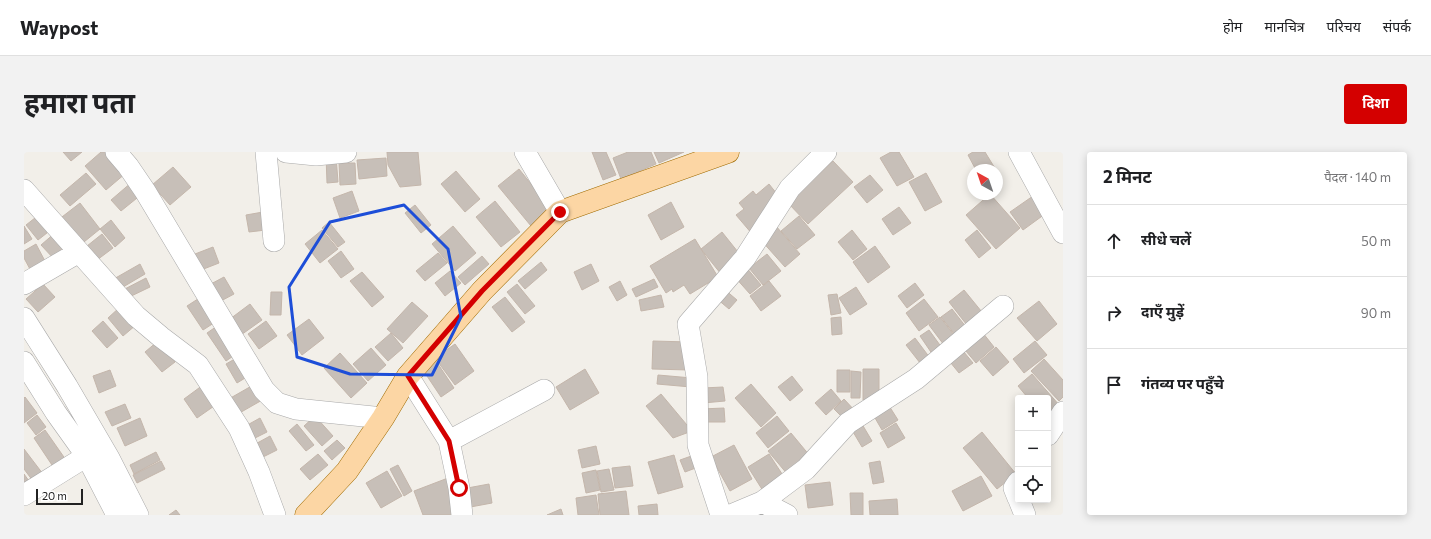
<!DOCTYPE html>
<html lang="hi">
<head>
<meta charset="utf-8">
<style>
  body { margin:0; font-family:Commissioner,"Noto Sans Devanagari",sans-serif; background:#f2f2f2; color:#202124 }
  .controls { position:absolute; right:12px; bottom:12px; display:grid; overflow:hidden; border-radius:4px; box-shadow:0 2px 10px #0003 }
  .controls button { width:36px; height:36px; display:grid; place-items:center; padding:0; border:0; border-bottom:1px solid #e0e0e0; background:#fff; color:#202124; font:20px sans-serif }
  .compass { position:absolute; left:943px; top:12px; width:36px; height:36px; border-radius:50%; background:#fff; box-shadow:0 2px 10px #0003; rotate:320deg }
  .scale { position:absolute; left:12px; bottom:10px; width:47px; box-sizing:border-box; padding-left:4px; border:2px solid #222; border-top:0; font-size:11px; line-height:14px; white-space:nowrap; color:#222; -webkit-text-stroke:3px #fff; paint-order:stroke }
  .stop { position:absolute; width:12px; height:12px; margin:-9px; border:3px solid #d40000; border-radius:50%; background:#fff }
  .stop.end { background:#d40000; border-color:#fff; box-shadow:0 1px 4px #0008 }
  .list { margin:0; padding:0; list-style:none }
  h2 { display:flex; justify-content:space-between; align-items:center; height:52px; margin:0; padding:0 16px; font-size:17px }
  h2 small { font-size:13px; font-weight:400; color:#757577 }
  .list li { display:grid; grid-template-columns:26px 1fr auto; gap:12px; align-items:center; box-sizing:border-box; height:72px; padding:0 16px; border-top:1px solid #e0e0e0 }
  .list b { display:block; font-size:15px; white-space:nowrap }
  .list em { font-size:13px; font-style:normal; color:#757577 }
  .icon { flex:none; width:22px; height:22px; fill:none; stroke:currentColor; stroke-width:2; stroke-linecap:round; stroke-linejoin:round }
  .map { position:relative; flex:none; width:1039px; height:363px; overflow:hidden; border-radius:4px }
  header { display:flex; align-items:center; gap:24px; box-sizing:border-box; height:56px; padding:0 20px; background:#fff; border-bottom:1px solid #e0e0e0 }
  header strong { font-size:19px }
  nav { display:flex; gap:22px; margin-inline-start:auto; font-size:14px }
  .intro { display:flex; align-items:center; justify-content:space-between; box-sizing:border-box; height:96px; padding:0 24px }
  h1 { margin:0; font-size:28px }
  .button { padding:10px 18px; border-radius:4px; background:#d40000; color:#fff; font-size:14px; font-weight:700 }
  main { display:flex; gap:24px; padding:0 24px }
  aside { flex:1; background:#fff; border-radius:4px; box-shadow:0 2px 10px #0003 }
  .map>svg:first-child { display:block }
  .building { fill:#c7bfb8; stroke:#c4b6ab }
  .lines { fill:none; stroke-linecap:round; stroke-linejoin:round }
  .minor-casing { stroke:#a9a9a9; stroke-width:22 }
  .major-casing { stroke:#a06b00; stroke-width:23 }
  .minor { stroke:#fff; stroke-width:21 }
  .major { stroke:#fcd6a4; stroke-width:22 }
  .route { stroke:#d40000; stroke-width:5 }
  .marked { fill:none; stroke:#1d4ed8; stroke-width:3; stroke-linejoin:round }
</style>
</head>
<body>
<header>
<strong>Waypost</strong>
<nav><a>होम</a><a>मानचित्र</a><a>परिचय</a><a>संपर्क</a></nav>
</header>
<div class="intro"><h1>हमारा पता</h1><a class="button">दिशा</a></div>
<main>
<div class="map">
<svg width="1039" height="363" viewBox="0 0 1039 363">
  <rect width="100%" height="100%" fill="#f2efe9"/>
  <path class="building" d="M39,0H58L47,9Z
    M77,0H84L102,21L82,38L61,14Z
    M363,0H394L397,33L376,35L364,13Z
    M568,0H582L592,23L579,28Z
    M604,0H627L632,12L597,27L589,6Z
    M630,0H660L635,11Z
    M867,0H875L890,25L873,34L856,6Z
    M949,0H961L972,18H952L944,3Z
    M302,4H312L314,30L303,31Z
    M362,6L363,24L335,27L333,8Z
    M809,9L829,30L784,72L764,51Z
    M315,11H331L332,32L316,33Z
    M149,15L167,35L146,53L128,33Z
    M495,17L527,57L507,74L474,34Z
    M432,19L456,47L441,60L417,32Z
    M973,20L978,29L973,32Z
    M62,21L72,32L46,54L36,43Z
    M902,21L918,50L901,59L885,30Z
    M846,23L859,38L843,51L830,35Z
    M108,30L118,42L97,59L87,48Z
    M745,32L757,47L729,83L712,63L720,57L715,51L729,39L732,43Z
    M328,39L335,59L316,66L309,46Z
    M966,42L996,76L972,97L942,63Z
    M1009,44L1021,62L999,78L986,60Z
    M471,49L496,80L477,95L452,65Z
    M647,50L660,75L637,88L624,63Z
    M56,51L76,77L55,94L34,68Z
    M391,53L407,73L397,81L381,61Z
    M875,55L887,71L869,83L858,67Z
    M239,60L242,78L225,80L222,63Z
    M16,62L28,77L14,88L2,73Z
    M775,64L791,83L773,97L757,79Z
    M87,68L101,86L91,95L76,77Z
    M305,70L321,90L314,95L298,76Z
    M0,74L8,87L0,92Z
    M429,74L452,101L431,119L408,92Z
    M752,74L776,102L761,115L736,87Z
    M298,78L314,97L296,111L281,92Z
    M828,78L843,97L829,108L814,90Z
    M953,78L967,96L955,106L941,88Z
    M32,80L45,95L31,108L17,93Z
    M698,80L718,105L697,122L677,97Z
    M78,82L89,96L69,111L58,98Z
    M671,87L694,125L666,142L660,133L649,140L648,137L642,141L626,114Z
    M12,92L22,111L7,119L0,106V99Z
    M851,94L866,115L844,131L829,110Z
    M189,95L195,111L177,118L171,102Z
    M317,99L330,117L317,126L304,109Z
    M414,101L423,111L401,129L392,119Z
    M743,102L757,119L739,133L725,116Z
    M458,104L465,112L441,133L434,125Z
    M517,110L523,118L501,137L494,129Z
    M116,112L121,122L94,138L88,128Z
    M567,112L575,129L558,138L550,120Z
    M722,115L737,133L726,142L710,124Z
    M426,119L437,131L421,144L411,131Z
    M338,120L360,145L348,155L326,129Z
    M200,125L210,142L195,150L185,133Z
    M122,126L126,135L101,147L97,139Z
    M630,127L634,135L612,145L608,137Z
    M596,129L603,143L593,149L585,135Z
    M745,129L757,144L737,159L726,144Z
    M891,131L900,143L883,156L874,144Z
    M19,132L31,145L14,160L2,147Z
    M493,132L511,154L501,162L483,140Z
    M832,135L843,152L826,163L815,146Z
    M700,137L713,148L705,157L692,146Z
    M940,138L962,165L946,177L925,150Z
    M247,140H258L257,163H246Z
    M813,142L817,161L807,163L804,143Z
    M180,143L196,167L179,178L163,154Z
    M637,143L640,155L617,159L615,148Z
    M481,145L501,170L488,180L468,155Z
    M900,147L914,165L895,179L882,161Z
    M1015,149L1033,172L1013,189L993,166Z
    M388,150L404,164L379,191L363,177Z
    M226,152L238,168L217,183L206,167Z
    M96,155L112,173L99,184L84,166Z
    M928,157L946,180L935,188L917,165Z
    M817,165L818,182L808,183L807,166Z
    M916,165L934,188L923,197L905,173Z
    M285,167L300,186L278,203L263,183Z
    M79,169L94,186L83,196L68,179Z
    M242,169L253,184L235,197L224,182Z
    M196,172L215,200L202,209L183,181Z
    M955,176L970,195L952,211L936,192Z
    M905,178L921,200L911,206L896,184Z
    M367,181L379,196L364,209L351,195Z
    M891,186L909,210L900,216L882,193Z
    M134,189L151,210L138,220L121,200Z
    M629,189L665,190V218L628,217Z
    M1011,189L1023,203L1000,221L989,207Z
    M431,192L450,219L431,233L411,206Z
    M935,194L949,211L935,221L922,205Z
    M972,195L985,210L969,224L956,209Z
    M347,196L362,213L344,229L329,212Z
    M316,201L343,231L327,246L300,216Z
    M216,204L226,223L213,231L202,212Z
    M1020,207L1039,228V245L1035,249L1007,219Z
    M412,209L430,236L417,245L399,218Z
    M561,217L575,241L546,258L532,235Z
    M839,217H855V247L839,248Z
    M86,218L92,234L75,241L69,224Z
    M813,218H826V240H813Z
    M827,219L837,220L836,246H827Z
    M1008,222L1036,254L1024,265V246H1004L994,234Z
    M634,223L668,226L667,235L633,232Z
    M768,224L779,238L766,249L754,235Z
    M231,232L240,247L212,263L203,248Z
    M727,232L752,261L737,275L711,246Z
    M179,233L193,252L173,266L160,247Z
    M699,235L701,249L679,251V236Z
    M807,237L817,249L802,263L791,251Z
    M637,242L668,279L649,286L622,254Z
    M1,245L13,261L0,271V246Z
    M820,247L832,260L822,269L810,257Z
    M862,249L874,268L858,278L847,259Z
    M101,252L107,266L88,274L81,260Z
    M700,256L701,270H677V257Z
    M13,263L22,275L12,283L3,271Z
    M291,264L309,284L298,294L280,274Z
    M753,264L765,279L744,296L732,281Z
    M116,266L123,284L101,294L93,276Z
    M236,266L243,280L225,289L218,276Z
    M835,267L848,289L838,295L825,273Z
    M872,271L881,286L864,296L856,281Z
    M273,272L290,293L282,299L265,279Z
    M21,278L42,308L30,316L10,286Z
    M958,280L992,322L973,337L939,296Z
    M767,281L786,304L764,323L744,299Z
    M246,284L253,298L233,308L226,295Z
    M313,288L321,296L308,308L300,299Z
    M710,293L728,327L706,339L687,305Z
    M572,294L576,312L558,316L554,298Z
    M0,297L19,322L9,329L0,317Z
    M132,300L136,308L110,322L106,313Z
    M294,302L304,313L286,328L276,317Z
    M673,302L677,314L661,320L656,308Z
    M745,302L762,328L741,342L724,315Z
    M650,303L659,335L634,342L624,310Z
    M137,309L141,317L113,331L109,323Z
    M856,309L860,330L849,332L845,311Z
    M374,313L388,339L380,344L366,317Z
    M606,314L609,334L591,336L588,316Z
    M585,317L590,338L577,340L573,319Z
    M572,318L576,338L562,341L558,321Z
    M363,319L378,344L357,356L342,331Z
    M0,322L5,329L0,333Z
    M957,324L968,344L939,359L928,339Z
    M424,326L432,363H399L390,339Z
    M806,330L809,353L784,356L781,333Z
    M465,332L468,351L441,356L438,337Z
    M602,339L605,363H576L574,342Z
    M826,341H839V363H827Z
    M572,343L575,363H554L552,346Z
    M873,347L874,363H846L845,349Z
    M633,352L634,363H615L614,354Z
    M537,357L539,363H523Z
    M152,358L156,363H145Z"/>
  <g class="lines">
    <g class="minor-casing">
      <path id="minor" d="M92,0L104,14L121,39L240,238L253,251L272,257L359,266
        M242,0L250,89
        M262,0L292,3L322,0
        M501,0L536,60
        M995,0L1039,81
        M0,38L55,100
        M0,132L55,100L112,164L137,185L174,213L215,276L235,320L251,363
        M0,166L43,234L85,306L114,363
        M0,210L32,261L62,303L93,363
        M384,224L425,289L435,336L438,363
        M1024,283L1039,260
        M425,289L520,238
        M994,330L990,336L994,346
        M0,343L74,297
        M995,348L1001,363
        M738,350L782,317L824,271L892,227L979,154
        M697,363L674,293L673,225L664,172L721,106L766,36L802,0
        M707,363L738,350L763,363"/>
    </g>
    <g class="major-casing">
      <path id="major" d="M282,363L323,319L359,266L384,224L458,139L536,60L704,0"/>
    </g>
    <use href="#minor" class="minor"/>
    <use href="#major" class="major"/>
  </g>
  <g class="lines">
    <path class="route" d="M435,336L425,289L384,224L458,139L536,60"/>
  </g>
  <path class="marked" d="M380,53L424,97L437,165L408,223L326,222L273,205L265,135L306,70Z"/>
</svg>
<div class="controls">
<button>+</button>
<button>−</button>
<button><svg class="icon" aria-label="locate" viewBox="0 0 24 24"><circle cx="12" cy="12" r="6"/><path d="M12 2v4M12 18v4M2 12h4M18 12h4"/></svg></button>
</div>
<svg class="compass" viewBox="-18 -18 36 36"><path d="M0-13l5 13h-10z" fill="#e53935"/><path d="M0 13l5-13h-10z" fill="#757577"/></svg>
<div class="scale">20 m</div>
<div class="stop" style="left:435px;top:336px"></div>
<div class="stop end" style="left:536px;top:60px"></div>
</div>
<aside>
<h2>2 मिनट<small>पैदल · 140 m</small></h2>
<ul class="list">
<li><svg class="icon" aria-label="ahead" viewBox="0 0 24 24"><path d="M12 20V5M6 11l6-6 6 6"/></svg><div><b>सीधे चलें</b></div><em>50 m</em></li>
<li><svg class="icon" aria-label="right" viewBox="0 0 24 24"><path d="M7 20v-9h11M14 6l5 5-5 5"/></svg><div><b>दाएँ मुड़ें</b></div><em>90 m</em></li>
<li><svg class="icon" aria-label="arrive" viewBox="0 0 24 24"><path d="M6 21V4h12l-3 4 3 4H6"/></svg><div><b>गंतव्य पर पहुँचे</b></div></li>
</ul>
</aside>
</main>
</body>
</html>
